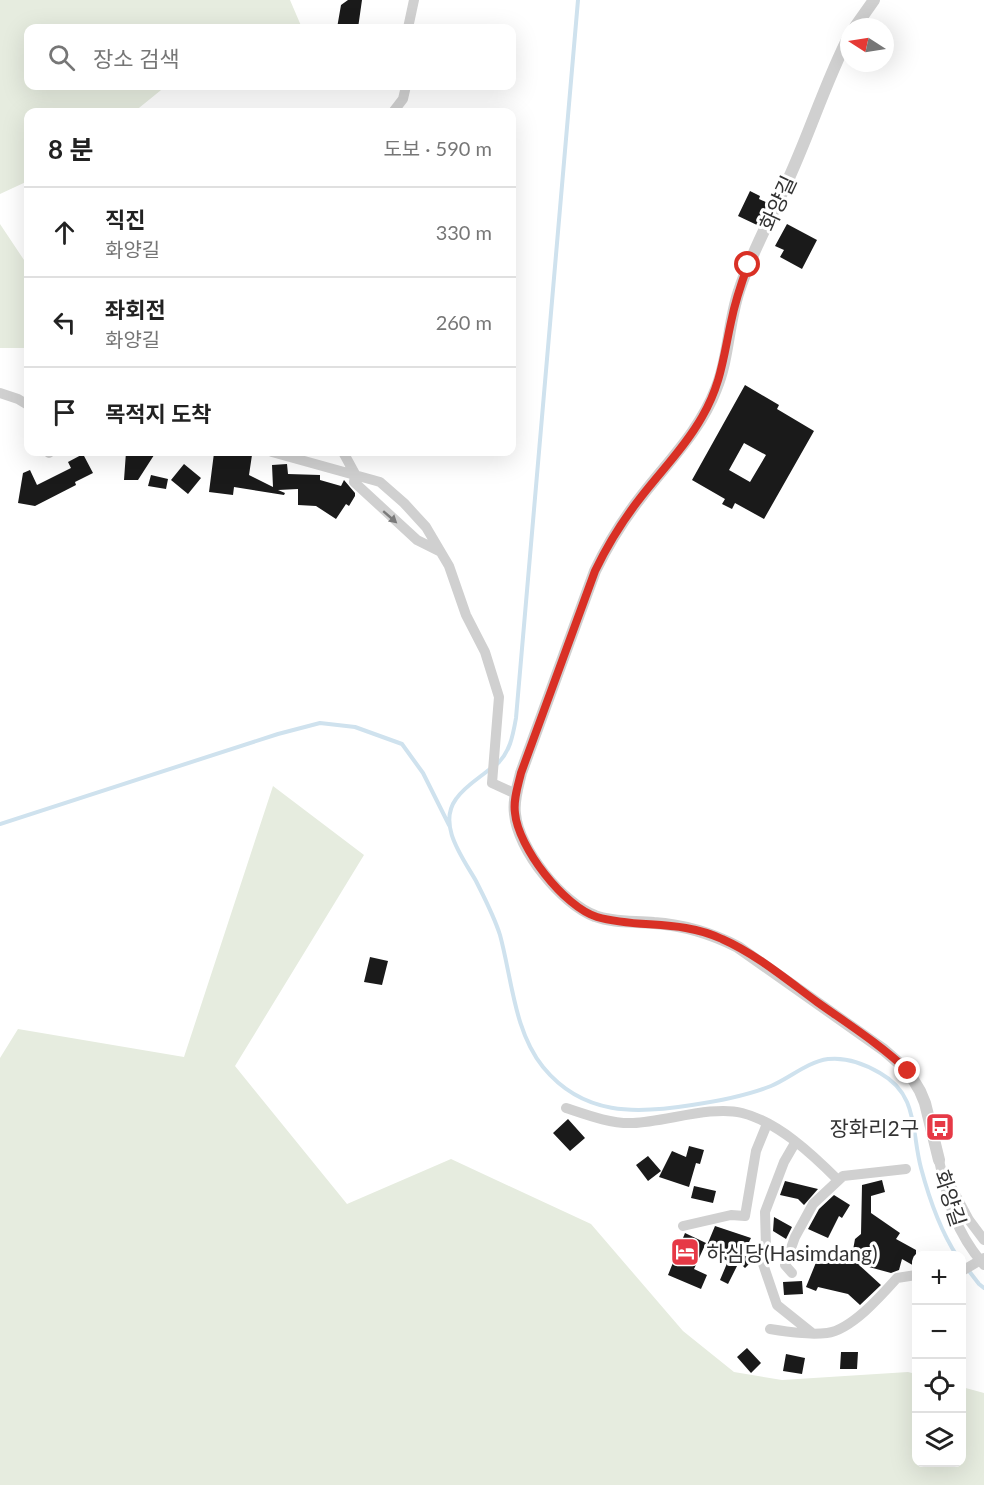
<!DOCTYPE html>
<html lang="ko">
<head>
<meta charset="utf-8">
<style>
  body { margin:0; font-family:Lato,"Noto Sans KR",sans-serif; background:#f6f6f6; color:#222 }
  .controls { position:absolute; right:18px; bottom:18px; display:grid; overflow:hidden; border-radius:12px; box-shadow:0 6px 24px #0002 }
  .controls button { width:54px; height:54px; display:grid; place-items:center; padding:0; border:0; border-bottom:2px solid #e0e0e0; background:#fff; color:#222; font:30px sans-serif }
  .compass { position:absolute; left:840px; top:18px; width:54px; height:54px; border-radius:50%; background:#fff; box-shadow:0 6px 24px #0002; rotate:282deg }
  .stop { position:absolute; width:18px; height:18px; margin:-14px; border:4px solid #d93025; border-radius:50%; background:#fff }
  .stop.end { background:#d93025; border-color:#fff; box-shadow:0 2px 6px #0008 }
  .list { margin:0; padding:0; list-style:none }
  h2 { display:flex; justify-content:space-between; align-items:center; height:78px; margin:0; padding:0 24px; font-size:26px }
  h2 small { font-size:20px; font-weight:400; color:#767676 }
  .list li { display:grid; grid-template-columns:39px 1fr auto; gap:18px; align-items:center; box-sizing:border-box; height:90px; padding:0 24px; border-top:2px solid #e0e0e0 }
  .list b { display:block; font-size:22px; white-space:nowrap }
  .list p { margin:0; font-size:20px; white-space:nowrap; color:#767676 }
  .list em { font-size:20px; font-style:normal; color:#767676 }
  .icon { flex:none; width:33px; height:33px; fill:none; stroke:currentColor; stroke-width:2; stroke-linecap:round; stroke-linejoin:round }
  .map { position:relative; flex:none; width:984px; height:1485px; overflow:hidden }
  .search { position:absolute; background:#fff; box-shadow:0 6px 24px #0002; left:24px; top:24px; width:492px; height:66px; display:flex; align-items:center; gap:15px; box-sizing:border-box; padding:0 21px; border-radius:12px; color:#767676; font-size:22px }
  .panel { position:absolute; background:#fff; box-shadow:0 6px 24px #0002; left:24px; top:108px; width:492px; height:348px; border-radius:12px }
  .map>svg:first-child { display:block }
  .green { fill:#e6ecdf }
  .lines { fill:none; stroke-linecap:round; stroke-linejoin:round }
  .stream { stroke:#cfe2ee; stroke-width:4 }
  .building { fill:#1a1a1a; fill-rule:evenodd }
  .minor { stroke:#d0d0d0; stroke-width:10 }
  .tertiary { stroke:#d0d0d0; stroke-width:12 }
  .oneway { fill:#7a7a7a }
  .route { stroke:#d93025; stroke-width:8 }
  .labels { text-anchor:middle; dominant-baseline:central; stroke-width:6; stroke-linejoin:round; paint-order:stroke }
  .street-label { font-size:21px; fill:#333; stroke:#fff }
  .poi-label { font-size:21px; fill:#333; stroke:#fff; text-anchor:end }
</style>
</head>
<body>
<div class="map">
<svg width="984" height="1485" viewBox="0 0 984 1485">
  <rect width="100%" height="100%" fill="#fff"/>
  <path class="green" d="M0,0H290L302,28H28V86H166L134,112H28V181L0,194Z
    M0,224L28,266V348H0Z
    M273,786L364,855L235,1066L347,1204L451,1159L591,1224L683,1331L734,1372L782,1380L908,1372L916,1374V1462H962V1387L984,1393V1485H0V1058L18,1029L184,1057Z"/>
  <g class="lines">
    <path class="stream" d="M496,765C510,753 513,735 516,718L578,0
      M490,769C479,778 464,787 456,799C437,825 463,858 476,881C485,899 494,916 500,935C512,979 514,1031 543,1067C583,1116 636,1114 692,1105C719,1101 746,1096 771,1086C790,1078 807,1062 828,1059C846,1057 865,1064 880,1073C919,1095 911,1131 921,1168C929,1198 940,1230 957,1256
      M0,824L278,734L320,723L355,727L402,744L423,773L449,825
      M962,1262L979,1284L984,1288"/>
  </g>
  <path class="building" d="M348,0H362L358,28H337L341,5Z
    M750,191L760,196L759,199L768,203L757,225L738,216Z
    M787,224L817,240L802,269L780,257L784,250L775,246Z
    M745,385L779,405L777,409L814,431L764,519L735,503L732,509L722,504L725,499L692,480ZM744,443L766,455L750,482L729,470Z
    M126,452H156L138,480H124Z
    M217,452H244V453L252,455L249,475L273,487L272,465L287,464L288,474L320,475V480L341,486L344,480L355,493V496L349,506L346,504L336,519L316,506L298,505V489L278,490L285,493L284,495L234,487L233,495L209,492L214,453L217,454Z
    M83,454L93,473L75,482L76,485L35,506L18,503L23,473L30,470L37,485L71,468L68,462Z
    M184,464L201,478L188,494L171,480Z
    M151,475L168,479L166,489L148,486Z
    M370,957L388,961L382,985L364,982Z
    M568,1119L585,1138L570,1151L553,1133Z
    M689,1146L704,1150L700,1164L696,1163L689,1187L659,1177L672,1151L686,1157Z
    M648,1156L661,1171L648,1181L636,1165Z
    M882,1180L885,1192L871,1196V1213L900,1233L896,1239L916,1250V1267L902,1259L899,1270L891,1273L858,1264L881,1285L860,1305L848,1294L818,1287L816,1291L806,1287L817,1260V1251L861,1254L853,1250L855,1239L861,1234L862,1185Z
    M785,1181L818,1189L804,1205L798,1199L780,1195Z
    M694,1186L716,1191L713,1203L691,1198Z
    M834,1195L850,1205L842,1218L839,1216L828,1238L808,1229L819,1209Z
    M774,1217L792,1227L786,1239L773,1231Z
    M715,1226L751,1238L749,1242L758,1251L757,1256L745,1268L739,1262L728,1284L720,1280L728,1261L705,1250Z
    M685,1233L706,1243L694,1269L707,1275L701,1289L668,1275Z
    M802,1281L803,1294L784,1295L783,1282Z
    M747,1348L761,1363L751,1373L737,1357Z
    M841,1352H858L857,1369H840Z
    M786,1354L805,1358L802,1374L783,1371Z"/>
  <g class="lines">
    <path class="minor" d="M408,28L414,0
      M393,112L403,99L406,86
      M0,393L18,399L28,405
      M272,452L380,482L404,503L426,527L449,566L466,615L485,652L499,697L492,783L516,794
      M343,452L355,474L354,482L417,540L439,551
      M49,453V452
      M566,1108C587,1115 611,1124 633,1123C665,1122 712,1105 742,1113C778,1122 812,1154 838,1180
      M795,1143L784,1162L765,1212L766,1247L763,1264L777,1305L812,1333
      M939,1160C948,1203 955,1231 984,1265
      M947,1179L969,1220L984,1240
      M683,1226L731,1215L745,1216L756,1151L767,1124
      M962,1271L984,1258
      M792,1273L785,1265L795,1237L813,1204L843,1176L906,1169
      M770,1329C789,1332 808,1335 827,1333C851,1330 881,1296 897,1278L916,1275"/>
    <path class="tertiary" d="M855,27L874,0
      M849,36C827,79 812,126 792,171C775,211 752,250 739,291C728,323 729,358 716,389C700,431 667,463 641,497C623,520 608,544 595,571L521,773C518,786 513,800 515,814C518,849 562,904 595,916C613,923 635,921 654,923C684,925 711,933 738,947L884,1050L908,1071L920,1091L925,1103L939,1160"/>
  </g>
  <defs><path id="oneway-solid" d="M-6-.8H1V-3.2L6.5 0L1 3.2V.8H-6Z" transform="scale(1.5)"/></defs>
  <use class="oneway" href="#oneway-solid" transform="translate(390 517) rotate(41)"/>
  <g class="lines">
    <path class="route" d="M748,265C741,284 735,302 731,322C723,359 721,384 702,417C685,447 661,471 641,497C623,520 608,544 595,571L521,773C518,786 513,800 515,813C518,847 564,907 597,917C639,929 680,919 722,939C756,954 787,980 817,1002C848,1024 881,1045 908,1071"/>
  </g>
  <defs>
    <g id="bus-square" transform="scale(1.5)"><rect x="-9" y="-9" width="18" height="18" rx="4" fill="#e63946" stroke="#fff"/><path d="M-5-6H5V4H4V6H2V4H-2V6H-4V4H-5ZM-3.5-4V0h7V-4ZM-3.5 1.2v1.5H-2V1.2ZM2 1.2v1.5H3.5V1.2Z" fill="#fff"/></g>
    <g id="hotel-square" transform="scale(1.5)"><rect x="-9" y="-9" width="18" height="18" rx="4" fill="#e63946" stroke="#fff"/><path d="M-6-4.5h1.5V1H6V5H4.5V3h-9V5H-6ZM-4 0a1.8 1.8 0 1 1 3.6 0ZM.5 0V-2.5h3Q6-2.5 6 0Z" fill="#fff"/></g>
  </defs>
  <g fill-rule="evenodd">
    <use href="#bus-square" x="940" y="1127"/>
    <use href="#hotel-square" x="685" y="1252"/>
  </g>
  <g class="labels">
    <g class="street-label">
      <text transform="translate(777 203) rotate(-65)">화양길</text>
      <text transform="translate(951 1198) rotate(72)">화양길</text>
    </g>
    <g class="poi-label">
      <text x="919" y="1127">장화리2구</text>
      <text x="706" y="1252" text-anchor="start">하심당(Hasimdang)</text>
    </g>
  </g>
</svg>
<div class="controls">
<button>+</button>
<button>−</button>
<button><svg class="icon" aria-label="locate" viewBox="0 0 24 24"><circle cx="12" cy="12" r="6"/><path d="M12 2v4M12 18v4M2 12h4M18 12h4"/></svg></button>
<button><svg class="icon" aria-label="layers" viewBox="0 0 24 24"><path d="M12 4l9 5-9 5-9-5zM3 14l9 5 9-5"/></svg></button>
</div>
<svg class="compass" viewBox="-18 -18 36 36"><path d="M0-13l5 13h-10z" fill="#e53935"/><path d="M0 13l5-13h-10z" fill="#767676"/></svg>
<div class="stop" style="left:748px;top:265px"></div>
<div class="stop end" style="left:908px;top:1071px"></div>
<div class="search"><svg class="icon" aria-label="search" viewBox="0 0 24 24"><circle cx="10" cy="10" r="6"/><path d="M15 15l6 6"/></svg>장소 검색</div>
<section class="panel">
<h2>8 분<small>도보 · 590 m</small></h2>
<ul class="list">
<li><svg class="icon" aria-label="ahead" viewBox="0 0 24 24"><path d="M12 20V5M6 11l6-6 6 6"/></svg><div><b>직진</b><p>화양길</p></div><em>330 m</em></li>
<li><svg class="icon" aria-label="left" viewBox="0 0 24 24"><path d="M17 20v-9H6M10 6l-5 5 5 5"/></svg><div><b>좌회전</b><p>화양길</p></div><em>260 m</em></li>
<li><svg class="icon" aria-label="arrive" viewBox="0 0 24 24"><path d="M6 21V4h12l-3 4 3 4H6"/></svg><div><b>목적지 도착</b></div></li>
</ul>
</section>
</div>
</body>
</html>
